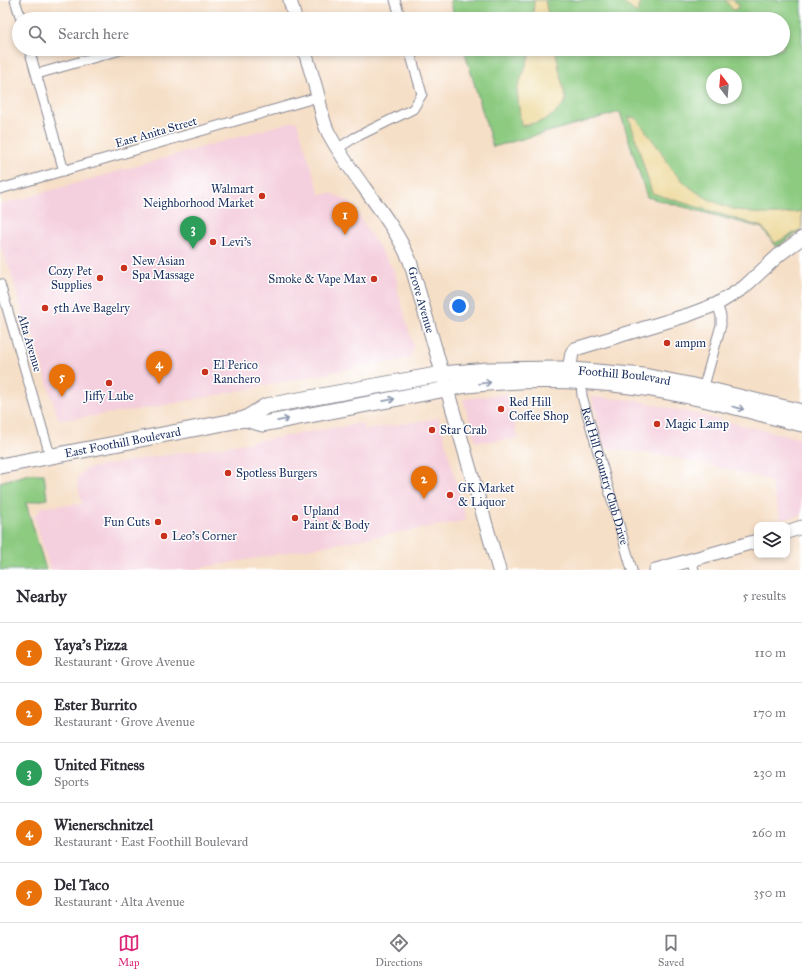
<!DOCTYPE html>
<html lang="en">
<head>
<meta charset="utf-8">
<style>
  body { margin:0; font-family:"IM FELL Great Primer",serif; background:#f2f2f3; color:#2b2b33 }
  .controls { position:absolute; right:12px; bottom:12px; display:grid; overflow:hidden; border-radius:8px; box-shadow:0 2px 6px #0003 }
  .controls button { width:36px; height:36px; display:grid; place-items:center; padding:0; border:0; border-bottom:1px solid #e1e1e2; background:#fff; color:#2b2b33; font:20px sans-serif }
  .compass { position:absolute; left:706px; top:68px; width:36px; height:36px; border-radius:50%; background:#fff; box-shadow:0 2px 6px #0003; rotate:344deg }
  .you { position:absolute; left:459px; top:306px; width:14px; height:14px; margin:-10px; border:3px solid #fff; border-radius:50%; background:#1a73e8; box-shadow:0 0 0 6px #1a73e833 }
  .badge { display:grid; place-items:center; width:26px; height:26px; border-radius:50%; background:#db2777; color:#fff; font-size:13px; font-weight:700 }
  .pin { position:absolute; translate:-50% -33px; filter:drop-shadow(0 1px 2px #0008) }
  .pin::after { content:''; position:absolute; top:21px; width:14px; height:12px; background:inherit; clip-path:polygon(0 0,100% 0,50% 100%) }
  .list { margin:0; padding:0; list-style:none }
  h2 { display:flex; justify-content:space-between; align-items:center; height:52px; margin:0; padding:0 16px; font-size:17px }
  h2 small { font-size:13px; font-weight:400; color:#7c7c81 }
  .list li { display:grid; grid-template-columns:26px 1fr auto; gap:12px; align-items:center; box-sizing:border-box; height:60px; padding:0 16px; border-top:1px solid #e1e1e2 }
  .list b { display:block; font-size:15px; white-space:nowrap }
  .list p { margin:0; font-size:13px; white-space:nowrap; color:#7c7c81 }
  .list em { font-size:13px; font-style:normal; color:#7c7c81 }
  .icon { flex:none; width:22px; height:22px; fill:none; stroke:currentColor; stroke-width:2; stroke-linecap:round; stroke-linejoin:round }
  .map { position:relative; flex:none; width:802px; height:570px; overflow:hidden }
  .search { position:absolute; background:#fff; box-shadow:0 2px 6px #0003; left:12px; right:12px; top:12px; height:44px; display:flex; align-items:center; gap:10px; box-sizing:border-box; padding:0 14px; border-radius:22px; color:#7c7c81; font-size:15px }
  .sheet { height:352px; background:#fff }
  nav { display:flex; justify-content:space-around; align-items:center; box-sizing:border-box; height:56px; border-top:1px solid #e1e1e2; background:#fff; font-size:11px; color:#7c7c81 }
  nav a { display:grid; justify-items:center; gap:2px }
  nav .on { color:#db2777 }
  .map>svg:first-child { display:block }
  .built { fill:#f4cfdd }
  .green { fill:#8dcb81; stroke:#547d70; fill-rule:evenodd }
  .sand { fill:#eeda9e; stroke:#84847e }
  .lines { fill:none; stroke-linecap:round; stroke-linejoin:round }
  .street-casing { stroke:#888792; stroke-width:11 }
  .secondary-casing { stroke:#888792; stroke-width:15 }
  .primary-casing { stroke:#888792; stroke-width:17 }
  .street { stroke:#fff; stroke-width:9 }
  .secondary { stroke:#fff; stroke-width:13 }
  .primary { stroke:#fff; stroke-width:15 }
  .oneway { stroke:#8d97ae }
  .poi-dot { fill:#c8321e; stroke:#fff; stroke-width:1.5 }
  .labels { text-anchor:middle; dominant-baseline:central; stroke-width:3; stroke-linejoin:round; paint-order:stroke }
  .street-label { font-size:12px; fill:#1b2f5e; stroke:#fff }
  .poi-label { font-size:12px; fill:#1b2f5e; stroke:#fff; text-anchor:start }
</style>
</head>
<body>
<div class="map">
<svg width="802" height="570" viewBox="0 0 802 570">
  <rect width="100%" height="100%" fill="#fff"/>
  <filter id="ink" filterUnits="userSpaceOnUse"><feTurbulence type="fractalNoise" baseFrequency=".025" numOctaves="2"/><feDisplacementMap in="SourceGraphic" scale="8" xChannelSelector="R" yChannelSelector="G"/><feConvolveMatrix kernelMatrix="1 2 1 2 8 2 1 2 1" color-interpolation-filters="sRGB"/></filter>
  <filter id="wash" filterUnits="userSpaceOnUse"><feTurbulence type="fractalNoise" baseFrequency=".012" numOctaves="4" result="noise"/><feDisplacementMap in="SourceGraphic" scale="16" xChannelSelector="R" yChannelSelector="G"/><feGaussianBlur stdDeviation="0.9" result="paint"/><feColorMatrix in="noise" values="0 0 0 0 0 0 0 0 0 0 0 0 0 0 0 0 0 1.4 0 .05"/><feComposite in="paint" operator="in"/></filter>
  <g filter="url(#wash)">
    <rect width="100%" height="100%" fill="#f6dfc7"/>
    <path class="built" d="M294,121L297,122L320,195L331,193L350,202L393,269L397,281V288L414,348L409,359L365,366L156,407L64,420L58,418L28,319H24L11,273L0,246V205Z
      M507,394L518,439L476,442L463,399Z
      M592,397L635,400L802,439V515L781,520L770,480L674,457L605,448Z
      M439,418L466,519L464,521L189,570H50L34,517L42,507L82,504L77,480L85,469L146,458L221,447L362,423L364,430Z"/>
    <path class="green" d="M450,0H802V230L776,247L762,228L647,197L620,112L493,147L464,49H783V19H455ZM712,74H736V98H712Z
      M29,474H44L47,499L26,503L46,570H0V482Z"/>
    <path class="sand" d="M534,0H545L549,19H533Z
      M619,0H642L637,13Z
      M725,0H733L739,5L738,8L733,10Z
      M532,49H555L566,101C551,120 544,121 521,126L517,90Z
      M629,117L636,118C644,129 652,139 660,150C665,158 669,167 675,173C706,208 757,221 802,211V229L775,243L762,227L652,193Z"/>
  </g>
  <g filter="url(#ink)">
    <g class="lines">
      <g class="street-casing">
        <g id="street">
          <path d="M15,0L21,19"/>
          <path d="M395,0L401,19"/>
          <path d="M29,49L64,171"/>
          <path d="M37,74L124,49"/>
          <path d="M337,149L354,138L413,109L422,94L409,49"/>
          <path d="M0,189L318,97"/>
          <path d="M0,284L50,455"/>
          <path id="s1" d="M581,382L582,396L632,570"/>
          <path d="M702,393L721,325V316L717,304"/>
          <path d="M691,560L694,570"/>
        </g>
      </g>
      <g class="secondary-casing">
        <g id="secondary">
          <path d="M290,0L295,19"/>
          <path id="s2" d="M304,49C309,65 314,80 318,96C321,108 322,120 328,132C351,177 390,214 410,261L499,570"/>
          <path d="M569,370L572,353L575,349L688,315L717,304L743,288L780,254L802,238"/>
          <path d="M787,532L802,527"/>
          <path d="M656,570L757,541"/>
        </g>
      </g>
      <g class="primary-casing">
        <g id="primary">
          <path d="M245,419L263,424L467,385C521,379 576,379 630,386C689,393 745,410 802,424"/>
          <path id="s3" d="M0,466L245,419L266,406L442,374L488,370L561,369L644,376L689,385L802,412"/>
        </g>
      </g>
      <use href="#street" class="street"/>
      <use href="#secondary" class="secondary"/>
      <use href="#primary" class="primary"/>
    </g>
    <defs><path id="oneway-shaft" d="M-6 0H5M1.5-3L5.5 0L1.5 3" fill="none" stroke-width="1.6" stroke-linecap="round" stroke-linejoin="round"/></defs>
    <g class="oneway">
      <use href="#oneway-shaft" transform="translate(485 383) rotate(-6)"/>
      <use href="#oneway-shaft" transform="translate(389 400) rotate(-11)"/>
      <use href="#oneway-shaft" transform="translate(738 408) rotate(14)"/>
      <use href="#oneway-shaft" transform="translate(283 420) rotate(-11)"/>
    </g>
  </g>
  <g class="poi-dot">
    <circle cx="262" cy="196" r="4"/>
    <circle cx="213" cy="242" r="4"/>
    <circle cx="124" cy="268" r="4"/>
    <circle cx="100" cy="278" r="4"/>
    <circle cx="374" cy="279" r="4"/>
    <circle cx="45" cy="308" r="4"/>
    <circle cx="667" cy="343" r="4"/>
    <circle cx="205" cy="372" r="4"/>
    <circle cx="109" cy="383" r="4"/>
    <circle cx="501" cy="409" r="4"/>
    <circle cx="657" cy="424" r="4"/>
    <circle cx="432" cy="430" r="4"/>
    <circle cx="228" cy="473" r="4"/>
    <circle cx="450" cy="495" r="4"/>
    <circle cx="295" cy="518" r="4"/>
    <circle cx="158" cy="522" r="4"/>
    <circle cx="164" cy="536" r="4"/>
  </g>
  <g class="labels">
    <g class="street-label">
      <text transform="translate(156 132) rotate(-16)">East Anita Street</text>
      <text stroke="none"><textPath href="#s2" startOffset="280">Grove Avenue</textPath></text>
      <text transform="translate(30 343) rotate(74)">Alta Avenue</text>
      <text stroke="none"><textPath href="#s3" startOffset="636">Foothill Boulevard</textPath></text>
      <text stroke="none"><textPath href="#s3" startOffset="125">East Foothill Boulevard</textPath></text>
      <text stroke="none"><textPath href="#s1" startOffset="97">Red Hill Country Club Drive</textPath></text>
    </g>
    <g class="poi-label">
      <text x="254" y="189" text-anchor="end">Walmart<tspan x="254" dy="14">Neighborhood Market</tspan></text>
      <text x="221" y="242">Levi's</text>
      <text x="132" y="261">New Asian<tspan x="132" dy="14">Spa Massage</tspan></text>
      <text x="92" y="271" text-anchor="end">Cozy Pet<tspan x="92" dy="14">Supplies</tspan></text>
      <text x="366" y="279" text-anchor="end">Smoke &amp; Vape Max</text>
      <text x="53" y="308">5th Ave Bagelry</text>
      <text x="675" y="343">ampm</text>
      <text x="213" y="365">El Perico<tspan x="213" dy="14">Ranchero</tspan></text>
      <text x="109" y="396" text-anchor="middle">Jiffy Lube</text>
      <text x="509" y="402">Red Hill<tspan x="509" dy="14">Coffee Shop</tspan></text>
      <text x="665" y="424">Magic Lamp</text>
      <text x="440" y="430">Star Crab</text>
      <text x="236" y="473">Spotless Burgers</text>
      <text x="458" y="488">GK Market<tspan x="458" dy="14">&amp; Liquor</tspan></text>
      <text x="303" y="511">Upland<tspan x="303" dy="14">Paint &amp; Body</tspan></text>
      <text x="150" y="522" text-anchor="end">Fun Cuts</text>
      <text x="172" y="536">Leo's Corner</text>
    </g>
  </g>
</svg>
<div class="controls">
<button><svg class="icon" aria-label="layers" viewBox="0 0 24 24"><path d="M12 4l9 5-9 5-9-5zM3 14l9 5 9-5"/></svg></button>
</div>
<svg class="compass" viewBox="-18 -18 36 36"><path d="M0-13l5 13h-10z" fill="#e53935"/><path d="M0 13l5-13h-10z" fill="#7c7c81"/></svg>
<div class="you"></div>
<div class="pin badge" style="left:345px;top:235px;background:#e8710a">1</div>
<div class="pin badge" style="left:424px;top:499px;background:#e8710a">2</div>
<div class="pin badge" style="left:193px;top:249px;background:#2e9e5b">3</div>
<div class="pin badge" style="left:159px;top:384px;background:#e8710a">4</div>
<div class="pin badge" style="left:62px;top:397px;background:#e8710a">5</div>
<div class="search"><svg class="icon" aria-label="search" viewBox="0 0 24 24"><circle cx="10" cy="10" r="6"/><path d="M15 15l6 6"/></svg>Search here</div>
</div>
<section class="sheet">
<h2>Nearby<small>5 results</small></h2>
<ul class="list">
<li><span class="badge" style="background:#e8710a">1</span><div><b>Yaya's Pizza</b><p>Restaurant · Grove Avenue</p></div><em>110 m</em></li>
<li><span class="badge" style="background:#e8710a">2</span><div><b>Ester Burrito</b><p>Restaurant · Grove Avenue</p></div><em>170 m</em></li>
<li><span class="badge" style="background:#2e9e5b">3</span><div><b>United Fitness</b><p>Sports</p></div><em>230 m</em></li>
<li><span class="badge" style="background:#e8710a">4</span><div><b>Wienerschnitzel</b><p>Restaurant · East Foothill Boulevard</p></div><em>260 m</em></li>
<li><span class="badge" style="background:#e8710a">5</span><div><b>Del Taco</b><p>Restaurant · Alta Avenue</p></div><em>350 m</em></li>
</ul>
</section>
<nav>
<a class="on"><svg class="icon" aria-label="map" viewBox="0 0 24 24"><path d="M3 6l6-2 6 2 6-2v14l-6 2-6-2-6 2zM9 4v14M15 6v14"/></svg>Map</a>
<a><svg class="icon" aria-label="directions" viewBox="0 0 24 24"><path d="M12 3l9 9-9 9-9-9zM9 14v-3h6M13 9l2 2-2 2"/></svg>Directions</a>
<a><svg class="icon" aria-label="saved" viewBox="0 0 24 24"><path d="M7 4h10v16l-5-4-5 4z"/></svg>Saved</a>
</nav>
</body>
</html>
